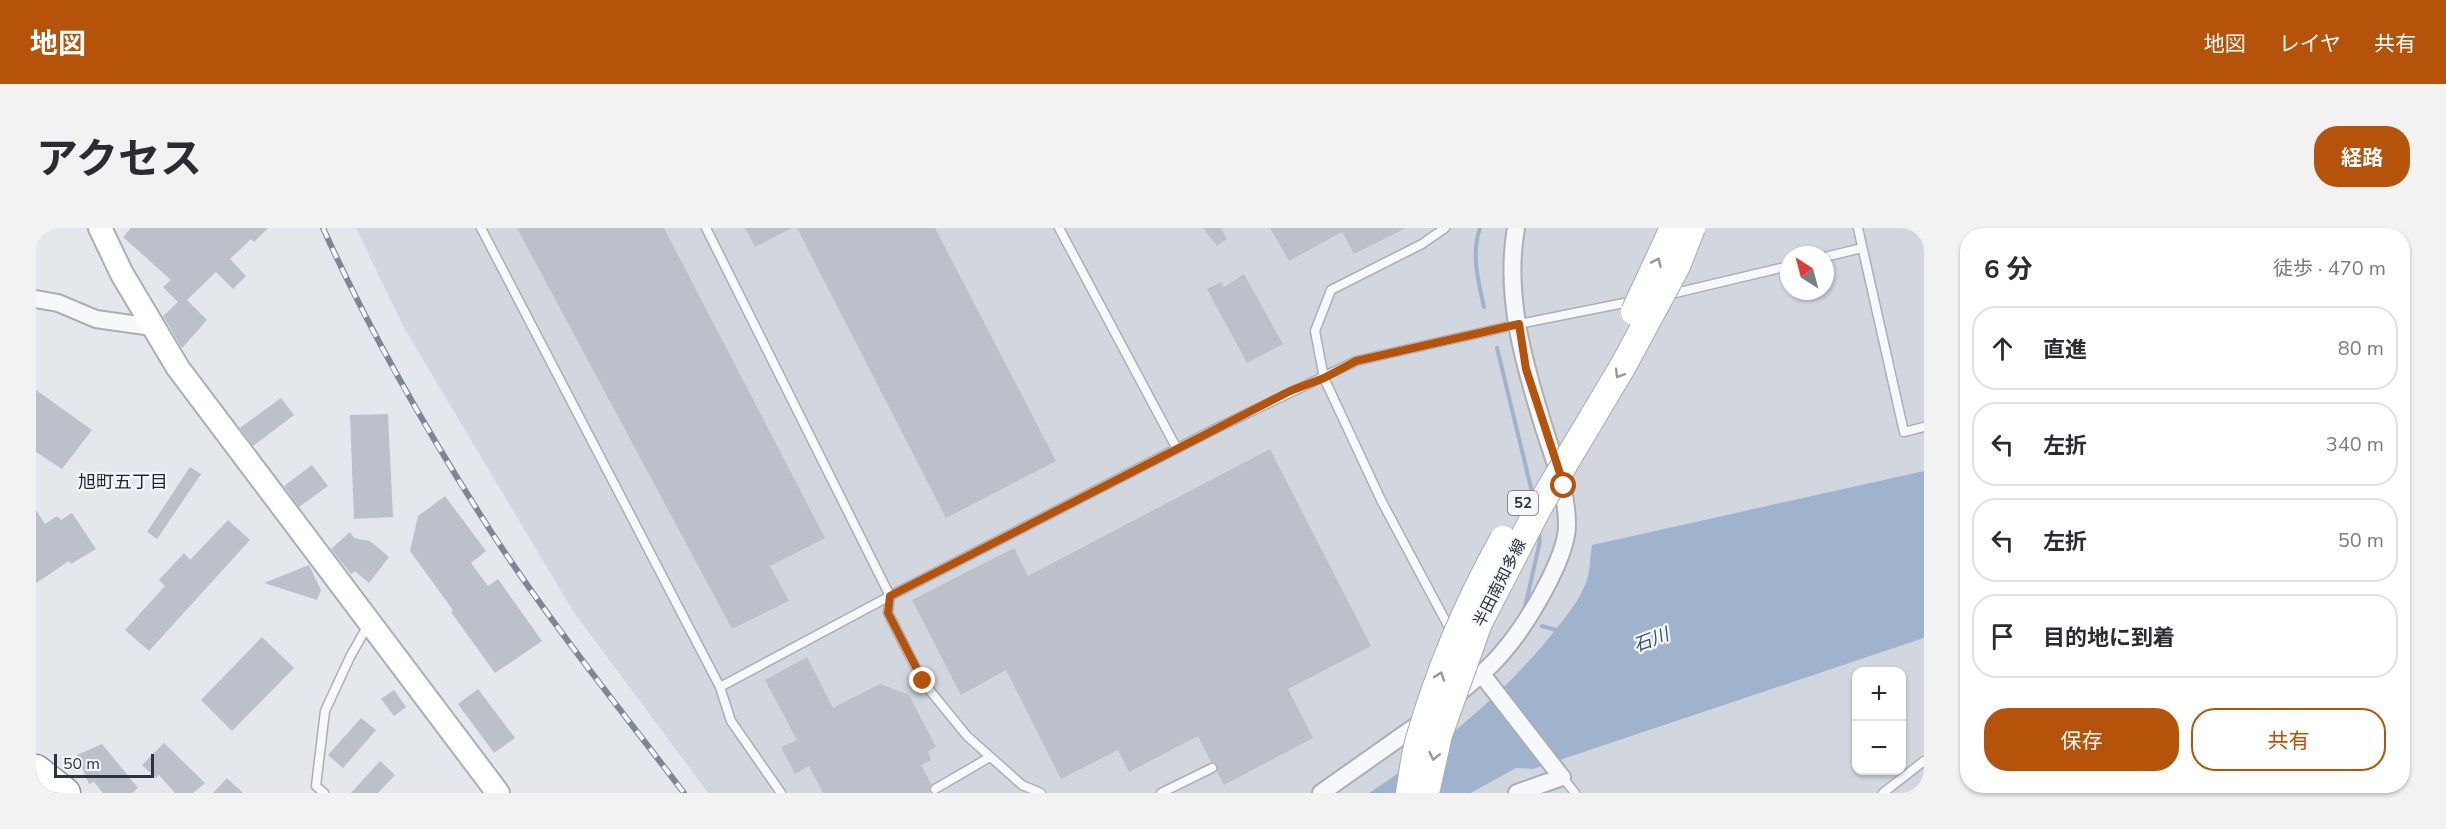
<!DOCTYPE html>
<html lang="ja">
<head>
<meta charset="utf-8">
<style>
  body { margin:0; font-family:"Nunito Sans","Noto Sans JP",sans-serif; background:#f2f2f3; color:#2b2b33 }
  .controls { position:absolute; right:18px; bottom:18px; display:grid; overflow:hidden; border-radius:12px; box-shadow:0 2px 4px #0004 }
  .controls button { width:54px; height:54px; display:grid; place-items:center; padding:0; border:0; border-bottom:2px solid #e1e1e2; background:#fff; color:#2b2b33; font:30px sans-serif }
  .compass { position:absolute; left:1744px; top:18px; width:54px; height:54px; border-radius:50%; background:#fff; box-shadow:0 2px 4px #0004; rotate:324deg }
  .scale { position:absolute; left:18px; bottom:15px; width:100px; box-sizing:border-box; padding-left:6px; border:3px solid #2b3445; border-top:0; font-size:16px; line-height:21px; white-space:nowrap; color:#2b3445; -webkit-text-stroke:4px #f4f6f9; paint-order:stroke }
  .stop { position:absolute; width:18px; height:18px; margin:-14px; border:4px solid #b45309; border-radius:50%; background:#fff }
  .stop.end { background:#b45309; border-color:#fff; box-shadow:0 2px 6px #0008 }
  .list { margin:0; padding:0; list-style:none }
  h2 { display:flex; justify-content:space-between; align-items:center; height:78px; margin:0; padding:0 24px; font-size:26px }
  h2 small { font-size:20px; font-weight:400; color:#7c7c81 }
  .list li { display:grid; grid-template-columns:39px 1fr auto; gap:18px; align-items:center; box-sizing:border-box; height:84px; margin:0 12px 12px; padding:0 12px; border:2px solid #e1e1e2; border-radius:24px }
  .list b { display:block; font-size:22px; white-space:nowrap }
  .list em { font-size:20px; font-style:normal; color:#7c7c81 }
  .actions { display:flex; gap:12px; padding:18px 24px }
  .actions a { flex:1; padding:14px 0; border:2px solid #b45309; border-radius:24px; text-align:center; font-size:21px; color:#b45309 }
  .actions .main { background:#b45309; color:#fff }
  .icon { flex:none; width:33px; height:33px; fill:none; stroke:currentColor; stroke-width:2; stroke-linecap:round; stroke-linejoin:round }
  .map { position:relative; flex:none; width:1888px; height:565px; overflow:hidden; border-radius:24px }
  header { display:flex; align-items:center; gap:36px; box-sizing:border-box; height:84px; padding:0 30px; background:#b45309; color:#fff }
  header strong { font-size:28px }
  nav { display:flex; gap:33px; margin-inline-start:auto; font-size:21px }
  .intro { display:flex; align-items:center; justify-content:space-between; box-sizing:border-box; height:144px; padding:0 36px }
  h1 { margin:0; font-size:42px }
  .button { padding:15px 27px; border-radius:24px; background:#b45309; color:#fff; font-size:21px; font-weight:700 }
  main { display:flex; gap:36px; padding:0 36px }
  aside { flex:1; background:#fff; border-radius:24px; box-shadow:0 2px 4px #0004 }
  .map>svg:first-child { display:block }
  .built { fill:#d2d6de; fill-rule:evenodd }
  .water { fill:#9fb4cc }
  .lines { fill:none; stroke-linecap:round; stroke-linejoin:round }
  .stream { stroke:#9fb4cc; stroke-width:4 }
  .building { fill:#bbc0ca }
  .lane-casing { stroke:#a9aeb7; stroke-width:11 }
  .street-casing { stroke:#a9aeb7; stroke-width:20 }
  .secondary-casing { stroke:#a9aeb7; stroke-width:26 }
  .highway-casing { stroke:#8b94a3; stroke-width:33 }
  .lane { stroke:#f7f8fa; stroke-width:8 }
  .street { stroke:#f7f8fa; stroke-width:16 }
  .secondary { stroke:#fff; stroke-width:22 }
  .highway { stroke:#fff; stroke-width:30 }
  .rail-casing { stroke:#7d8696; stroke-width:6 }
  .rail { stroke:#f4f6f9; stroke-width:4; stroke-dasharray:11; stroke-linecap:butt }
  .primary-bridge-casing { stroke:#a3abb8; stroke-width:28; stroke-linecap:butt }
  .primary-bridge { stroke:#fff; stroke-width:26 }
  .oneway { stroke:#959aa2 }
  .route { stroke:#b45309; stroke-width:8 }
  .labels { text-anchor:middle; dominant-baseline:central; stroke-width:4.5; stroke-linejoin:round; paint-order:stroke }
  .shield { fill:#f4f6f9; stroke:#676e7b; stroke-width:1.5 }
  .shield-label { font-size:15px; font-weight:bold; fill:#2b3445 }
  .street-label { font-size:16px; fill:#2b3445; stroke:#f4f6f9 }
  .neighbourhood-label { font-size:18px; fill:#1d2536; stroke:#f4f6f9 }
  .water-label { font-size:18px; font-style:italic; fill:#34527a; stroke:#f4f6f9 }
</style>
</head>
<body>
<header>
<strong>地図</strong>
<nav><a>地図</a><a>レイヤ</a><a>共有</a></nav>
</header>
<div class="intro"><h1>アクセス</h1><a class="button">経路</a></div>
<main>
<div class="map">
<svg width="1888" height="565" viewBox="0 0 1888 565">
  <rect width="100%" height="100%" fill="#e4e7ec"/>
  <path class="built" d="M320,0H1888V243L1557,317L1550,356L1531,388L1476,453L1431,494L1391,526L1333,565H672L537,383L367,98ZM1753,27H1789V63H1753Z
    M1888,410V565H1435L1480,540L1497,541ZM1820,443H1866V542H1820Z"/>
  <path class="water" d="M1888,243V410L1497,541L1480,540L1435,565H1333C1400,520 1454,479 1507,417C1522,398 1539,380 1549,357C1554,346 1554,329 1556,317Z"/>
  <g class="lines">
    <path class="stream" d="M1444,0C1435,25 1442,53 1448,79
      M1461,120L1497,268
      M1489,379L1504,313L1502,302
      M1506,398L1523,403"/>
  </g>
  <path class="building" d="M95,0H232L218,14L215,11L194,31L210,48L197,61L180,44L151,72L171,92L146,120L127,88L142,74L127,59L135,52L87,9Z
    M481,0H628L789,310L734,338L753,373L696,401Z
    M709,0H756L719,19Z
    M761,0H899L1020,233L910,290Z
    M1167,0H1185L1191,11L1181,18Z
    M1234,0H1370L1318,26L1306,4L1253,33Z
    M1208,46L1247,116L1211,135L1171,61L1185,54L1188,59Z
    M0,162L56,202L26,241L0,224Z
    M245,170L258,187L217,218L204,200Z
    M352,186L357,289L318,291L314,187Z
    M1234,221L1335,418L1252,461L1277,510L1188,557L1181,544V537L1175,534L1162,508L1093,544L1082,522L1025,551L970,442L925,467L876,372L978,320L992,348Z
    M276,237L292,258L263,279L248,258Z
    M154,239L165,246L121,311L111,304Z
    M409,268L450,323L435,335L452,358L462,351L506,413L459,445L415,384L417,382L374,323L382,288Z
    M0,282L9,296L21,288L25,292L36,285L60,321L35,336L33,333L0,355Z
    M192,292L214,312L113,423L89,402L129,358L123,352L148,325L154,332Z
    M314,304L318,310L334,313L353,329L333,355L319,343L315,346L295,321Z
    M273,337L285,362L281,372L228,355Z
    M226,409L258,440L196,503L165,472Z
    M771,429L797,480L844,456L873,467L900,519L892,523L895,532L885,537L895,556L893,560L894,565H787L773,538L759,546L745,519L761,512L729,452Z
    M442,461L479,510L458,525L422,476Z
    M358,462L370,479L358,488L345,471Z
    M325,490L340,502L307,540L292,527Z
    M128,515L169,555L157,565H139L123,547L120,550L106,537Z
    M66,516L102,560L96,565H67L58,554L53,556L41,527Z
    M344,533L359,547L342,565H315Z
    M191,550L207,565H177Z"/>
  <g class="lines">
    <g class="lane-casing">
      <path id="lane" d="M445,0L684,459L695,493L745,565
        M670,0L854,368L684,459
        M1023,0L1141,221
        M1409,0L1386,16L1295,62L1279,103L1288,150L1345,272L1416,405
        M1822,0L1868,204L1888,199
        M1789,29L1826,20
        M1631,67L1753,38
        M1525,547L1539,565
        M899,561L954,529
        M288,565L280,558L289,483L314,429L332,397
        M1005,565L986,557L931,508L887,454L852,385L854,368L1179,201L1320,133L1483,96L1598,73
        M1125,565L1176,540
        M1847,565L1888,533"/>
    </g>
    <g class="street-casing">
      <path id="street" d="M0,71L22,75L60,91L116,99
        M1448,449L1524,547
        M1419,468C1435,455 1453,441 1466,425C1489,399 1531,331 1531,297C1531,262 1518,232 1508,200C1488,136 1468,67 1480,0
        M1285,565L1390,491
        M1481,565L1526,549"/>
    </g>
    <g class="secondary-casing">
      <path id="secondary" d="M64,0L86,46L142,140L462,565"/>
    </g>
    <g class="highway-casing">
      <path id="highway" d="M0,542L29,565"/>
    </g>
    <use href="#lane" class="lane"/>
    <use href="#street" class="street"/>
    <use href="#secondary" class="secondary"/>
    <use href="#highway" class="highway"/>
    <g class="rail-casing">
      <path id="rail" d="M287,0C334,105 392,205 454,302C513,393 582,478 648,565"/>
    </g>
    <use href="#rail" class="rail"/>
    <g class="primary-bridge-casing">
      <path id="primary-bridge" d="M1598,84L1637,0
        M1373,565C1376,547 1378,528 1383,511C1403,441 1432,374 1467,311
        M1390,565L1403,507L1443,395L1503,279L1587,138L1641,38L1656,0"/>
    </g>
    <use href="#primary-bridge" class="primary-bridge"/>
  </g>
  <defs><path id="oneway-chevron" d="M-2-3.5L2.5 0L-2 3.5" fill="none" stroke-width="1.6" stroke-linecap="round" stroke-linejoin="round" transform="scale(1.5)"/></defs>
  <g class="oneway">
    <use href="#oneway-chevron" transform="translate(1621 34) rotate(-66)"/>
    <use href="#oneway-chevron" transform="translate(1583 146) rotate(121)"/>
    <use href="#oneway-chevron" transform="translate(1404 448) rotate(-71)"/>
    <use href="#oneway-chevron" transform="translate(1398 528) rotate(103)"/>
  </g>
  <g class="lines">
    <path class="route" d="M887,453L852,385L854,368L1254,163L1288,150L1320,133L1483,96L1490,141L1528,258"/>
  </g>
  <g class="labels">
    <rect class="shield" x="1472" y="263" width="30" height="24" rx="4.5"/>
    <g class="shield-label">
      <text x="1487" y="275">52</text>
    </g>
    <g class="street-label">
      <text transform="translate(1464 355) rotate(-63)">半田南知多線</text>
    </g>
    <g class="neighbourhood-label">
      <text x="87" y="254">旭町五丁目</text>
    </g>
    <g class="water-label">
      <text transform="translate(1615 412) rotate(-21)">石川</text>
    </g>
  </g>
</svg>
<div class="controls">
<button>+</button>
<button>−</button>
</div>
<svg class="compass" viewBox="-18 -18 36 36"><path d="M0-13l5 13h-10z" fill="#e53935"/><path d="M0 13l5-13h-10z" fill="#7c7c81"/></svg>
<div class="scale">50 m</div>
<div class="stop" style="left:1528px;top:258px"></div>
<div class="stop end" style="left:887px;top:453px"></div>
</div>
<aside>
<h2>6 分<small>徒歩 · 470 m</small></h2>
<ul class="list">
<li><svg class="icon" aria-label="ahead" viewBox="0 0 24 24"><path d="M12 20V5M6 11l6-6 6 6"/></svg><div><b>直進</b></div><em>80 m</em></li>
<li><svg class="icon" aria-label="left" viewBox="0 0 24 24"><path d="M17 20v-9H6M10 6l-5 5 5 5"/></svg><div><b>左折</b></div><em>340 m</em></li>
<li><svg class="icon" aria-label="left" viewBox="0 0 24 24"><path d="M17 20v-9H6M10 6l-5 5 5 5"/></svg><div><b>左折</b></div><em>50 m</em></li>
<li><svg class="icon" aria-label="arrive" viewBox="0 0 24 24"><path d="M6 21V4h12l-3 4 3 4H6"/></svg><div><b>目的地に到着</b></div></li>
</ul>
<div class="actions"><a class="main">保存</a><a>共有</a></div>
</aside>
</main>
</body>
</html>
